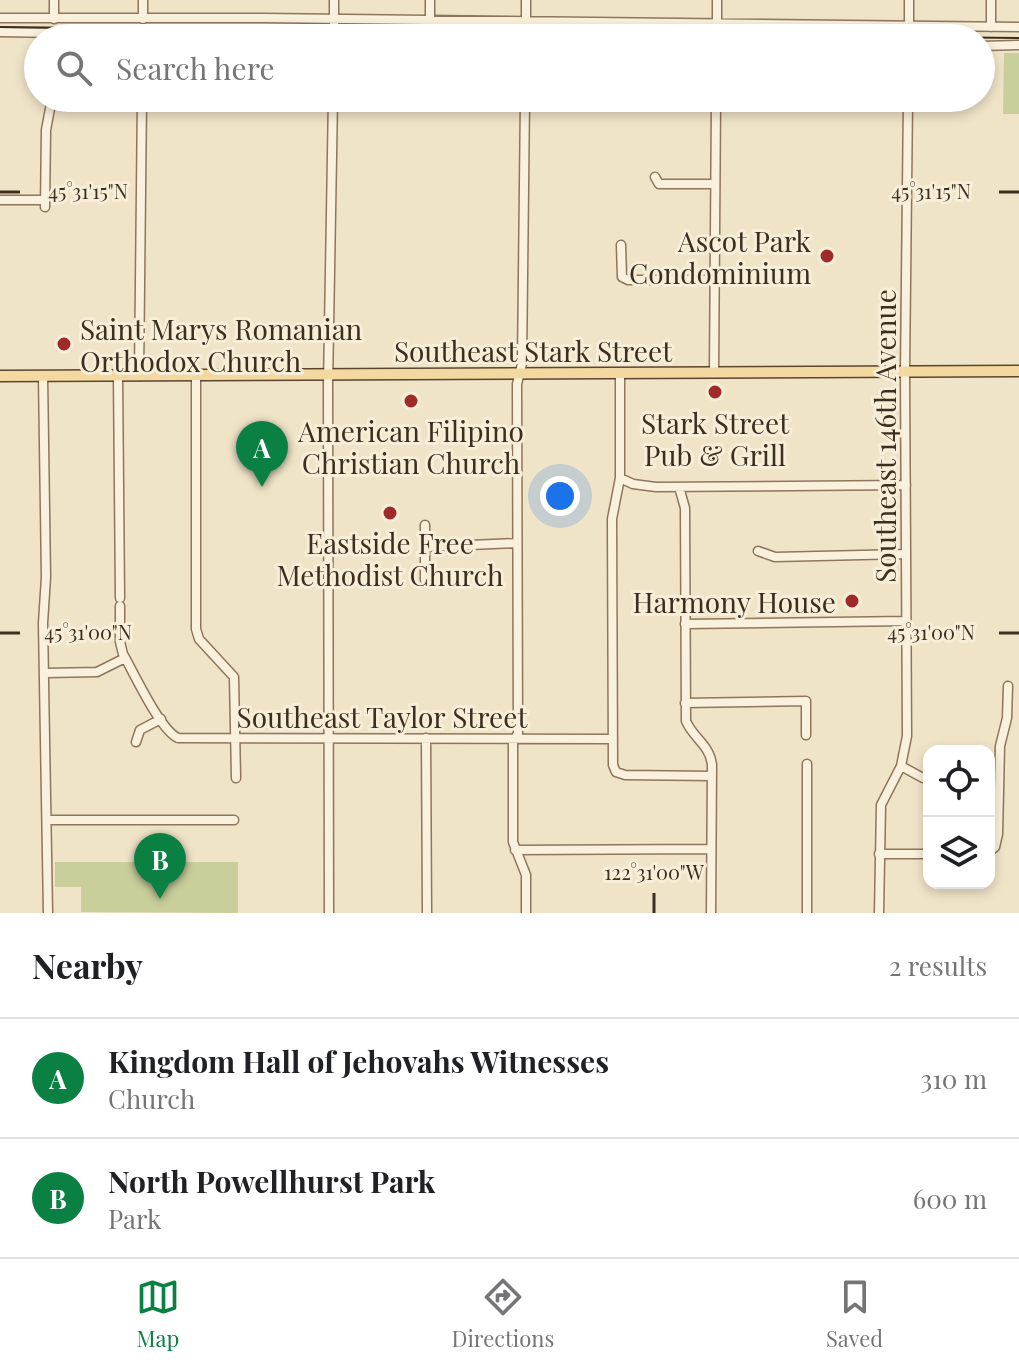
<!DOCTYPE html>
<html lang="en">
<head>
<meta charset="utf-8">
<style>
  body { margin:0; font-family:"Playfair Display",serif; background:#f2f2f2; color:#202124 }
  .controls { position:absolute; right:24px; bottom:24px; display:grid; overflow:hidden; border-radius:16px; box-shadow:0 4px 12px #0003 }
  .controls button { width:72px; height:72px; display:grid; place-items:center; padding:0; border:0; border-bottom:2px solid #e0e0e0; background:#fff; color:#202124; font:40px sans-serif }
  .you { position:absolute; left:560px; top:496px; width:28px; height:28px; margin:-20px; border:6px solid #fff; border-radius:50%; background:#1a73e8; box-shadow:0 0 0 12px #1a73e833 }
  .badge { display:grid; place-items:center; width:52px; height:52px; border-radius:50%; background:#0b8043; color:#fff; font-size:26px; font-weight:700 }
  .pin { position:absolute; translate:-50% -66px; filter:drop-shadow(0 2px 4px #0008) }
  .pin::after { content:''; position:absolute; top:42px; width:28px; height:24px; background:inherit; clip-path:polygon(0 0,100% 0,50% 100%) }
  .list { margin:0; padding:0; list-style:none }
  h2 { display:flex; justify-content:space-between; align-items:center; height:104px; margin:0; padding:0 32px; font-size:34px }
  h2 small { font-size:26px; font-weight:400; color:#757577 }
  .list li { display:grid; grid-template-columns:52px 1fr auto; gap:24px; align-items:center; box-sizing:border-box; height:120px; padding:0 32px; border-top:2px solid #e0e0e0 }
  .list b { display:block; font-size:30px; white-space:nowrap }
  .list p { margin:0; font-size:26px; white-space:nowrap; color:#757577 }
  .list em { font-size:26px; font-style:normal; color:#757577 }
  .icon { flex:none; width:44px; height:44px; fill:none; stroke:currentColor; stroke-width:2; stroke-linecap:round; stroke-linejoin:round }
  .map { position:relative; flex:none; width:1019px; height:913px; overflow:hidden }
  .search { position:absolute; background:#fff; box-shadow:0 4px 12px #0003; left:24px; right:24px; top:24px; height:88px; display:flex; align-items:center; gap:20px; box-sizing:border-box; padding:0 28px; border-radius:44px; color:#757577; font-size:30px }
  .sheet { height:344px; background:#fff }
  nav { display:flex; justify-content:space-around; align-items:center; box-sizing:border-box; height:112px; border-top:2px solid #e0e0e0; background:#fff; font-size:22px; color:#757577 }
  nav a { display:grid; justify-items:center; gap:4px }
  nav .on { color:#0b8043 }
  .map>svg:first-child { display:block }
  .green { fill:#c9cf9b }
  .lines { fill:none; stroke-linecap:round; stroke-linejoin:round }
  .minor-casing { stroke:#8d765c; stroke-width:11 }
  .major-casing { stroke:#5b4430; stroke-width:13 }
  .minor { stroke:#faf1dc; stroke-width:8 }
  .major { stroke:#f3d9a0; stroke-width:10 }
  .tram { stroke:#3d2e20; stroke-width:2 }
  .ticks { fill:none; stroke:#3d2e20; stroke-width:3 }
  .poi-dot { fill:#9e2a2b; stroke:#f7eed8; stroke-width:3 }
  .labels { text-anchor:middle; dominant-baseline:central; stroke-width:6; stroke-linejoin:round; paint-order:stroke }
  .poi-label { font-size:28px; fill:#3d2e20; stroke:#f7eed8 }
  .street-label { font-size:28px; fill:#3d2e20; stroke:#f7eed8 }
  .ticks-label { font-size:20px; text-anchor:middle; fill:#3d2e20; stroke:#f7eed8; stroke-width:6; stroke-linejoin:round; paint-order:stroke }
</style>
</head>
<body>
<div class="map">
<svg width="1019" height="913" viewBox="0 0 1019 913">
  <rect width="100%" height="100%" fill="#f0e4c8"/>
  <path class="green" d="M1004,53H1019V114H1003Z
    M55,862H238V913L81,912V887H55Z"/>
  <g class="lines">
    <g class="minor-casing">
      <path id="minor" d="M334,0V38
        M430,0V20
        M0,18H263L1019,27
        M54,19V0
        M143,19V0
        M526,23V0
        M717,25V0
        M909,27V0
        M991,27V0
        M0,32L337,38
        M981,46L1019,45
        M229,98V105
        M525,98L522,364L517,384L518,733L513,743V842L526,875V913
        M655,177L659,184H715
        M0,200H45
        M45,207L46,130L52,98
        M621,245L622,277L628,280H714
        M714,373L716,98
        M620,374V478L612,519L613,765L616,772L625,775L712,776
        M43,376L46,577L43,623L48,913
        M118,376L120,598
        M139,376L142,98
        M196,376V629L199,639L234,677L236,778
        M620,478L633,484L656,487L906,485
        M679,487L685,508L686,721C693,738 710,745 712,765L711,913
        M425,525V580
        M425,547L517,543
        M758,551L775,557L905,554
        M120,606V642L123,654C134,673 160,730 178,738L612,739
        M685,624L906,621
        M46,673L97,672L125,658
        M685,703L806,701V735
        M426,738L427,913
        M136,742L140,730L161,719
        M807,764V913
        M901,766L923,778
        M47,820H234
        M515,850L710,849
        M989,852L995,847L998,834L1000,746L1007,718L1008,686
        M879,854H929
        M329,913L328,386L333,98
        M879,913L881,805L901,766L907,736L905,372L908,98"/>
    </g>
    <g class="major-casing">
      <path id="major" d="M0,376L1019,371"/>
    </g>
    <use href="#minor" class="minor"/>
    <use href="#major" class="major"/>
    <path class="tram" d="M0,27L1019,38"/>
  </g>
  <path class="ticks" d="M0,192H20M999,192H1019M0,633H20M999,633H1019M654,893V913"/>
  <g class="poi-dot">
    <circle cx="827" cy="256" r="8"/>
    <circle cx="64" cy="344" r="8"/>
    <circle cx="715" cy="392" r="8"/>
    <circle cx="411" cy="401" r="8"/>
    <circle cx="390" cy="513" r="8"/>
    <circle cx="852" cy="601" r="8"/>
  </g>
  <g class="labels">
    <g class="poi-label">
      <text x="811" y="240" text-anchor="end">Ascot Park<tspan x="811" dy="32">Condominium</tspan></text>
      <text x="80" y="328" text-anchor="start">Saint Marys Romanian<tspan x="80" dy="32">Orthodox Church</tspan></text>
      <text x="715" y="422">Stark Street<tspan x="715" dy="32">Pub &amp; Grill</tspan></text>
      <text x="411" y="430">American Filipino<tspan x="411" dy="32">Christian Church</tspan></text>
      <text x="390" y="542">Eastside Free<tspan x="390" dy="32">Methodist Church</tspan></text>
      <text x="836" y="601" text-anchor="end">Harmony House</text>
    </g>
    <g class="street-label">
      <text x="533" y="350">Southeast Stark Street</text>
      <text transform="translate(884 436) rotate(-90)">Southeast 146th Avenue</text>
      <text x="382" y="716">Southeast Taylor Street</text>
    </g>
  </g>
  <g class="ticks-label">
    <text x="88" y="199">45°31'15"N</text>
    <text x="931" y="199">45°31'15"N</text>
    <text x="88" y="640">45°31'00"N</text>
    <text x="931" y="640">45°31'00"N</text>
    <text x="654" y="880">122°31'00"W</text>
  </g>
</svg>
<div class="controls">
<button><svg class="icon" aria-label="locate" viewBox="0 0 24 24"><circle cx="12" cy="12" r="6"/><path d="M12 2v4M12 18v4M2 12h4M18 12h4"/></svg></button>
<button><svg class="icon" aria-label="layers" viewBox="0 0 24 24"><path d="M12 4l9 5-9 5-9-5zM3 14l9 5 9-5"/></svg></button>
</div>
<div class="you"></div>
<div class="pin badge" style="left:262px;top:487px">A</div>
<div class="pin badge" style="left:160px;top:899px">B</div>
<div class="search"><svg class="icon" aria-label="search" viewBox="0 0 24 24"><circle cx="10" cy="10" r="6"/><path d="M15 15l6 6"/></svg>Search here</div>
</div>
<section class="sheet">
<h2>Nearby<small>2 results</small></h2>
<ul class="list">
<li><span class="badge">A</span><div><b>Kingdom Hall of Jehovahs Witnesses</b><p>Church</p></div><em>310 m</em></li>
<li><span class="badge">B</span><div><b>North Powellhurst Park</b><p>Park</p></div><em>600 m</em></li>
</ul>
</section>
<nav>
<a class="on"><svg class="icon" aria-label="map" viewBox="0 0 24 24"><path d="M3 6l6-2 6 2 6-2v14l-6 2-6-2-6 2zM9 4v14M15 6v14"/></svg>Map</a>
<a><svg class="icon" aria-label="directions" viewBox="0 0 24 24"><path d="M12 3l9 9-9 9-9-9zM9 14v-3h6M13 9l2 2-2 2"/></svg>Directions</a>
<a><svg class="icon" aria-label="saved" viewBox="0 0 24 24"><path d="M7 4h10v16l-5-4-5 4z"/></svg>Saved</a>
</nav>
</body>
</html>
